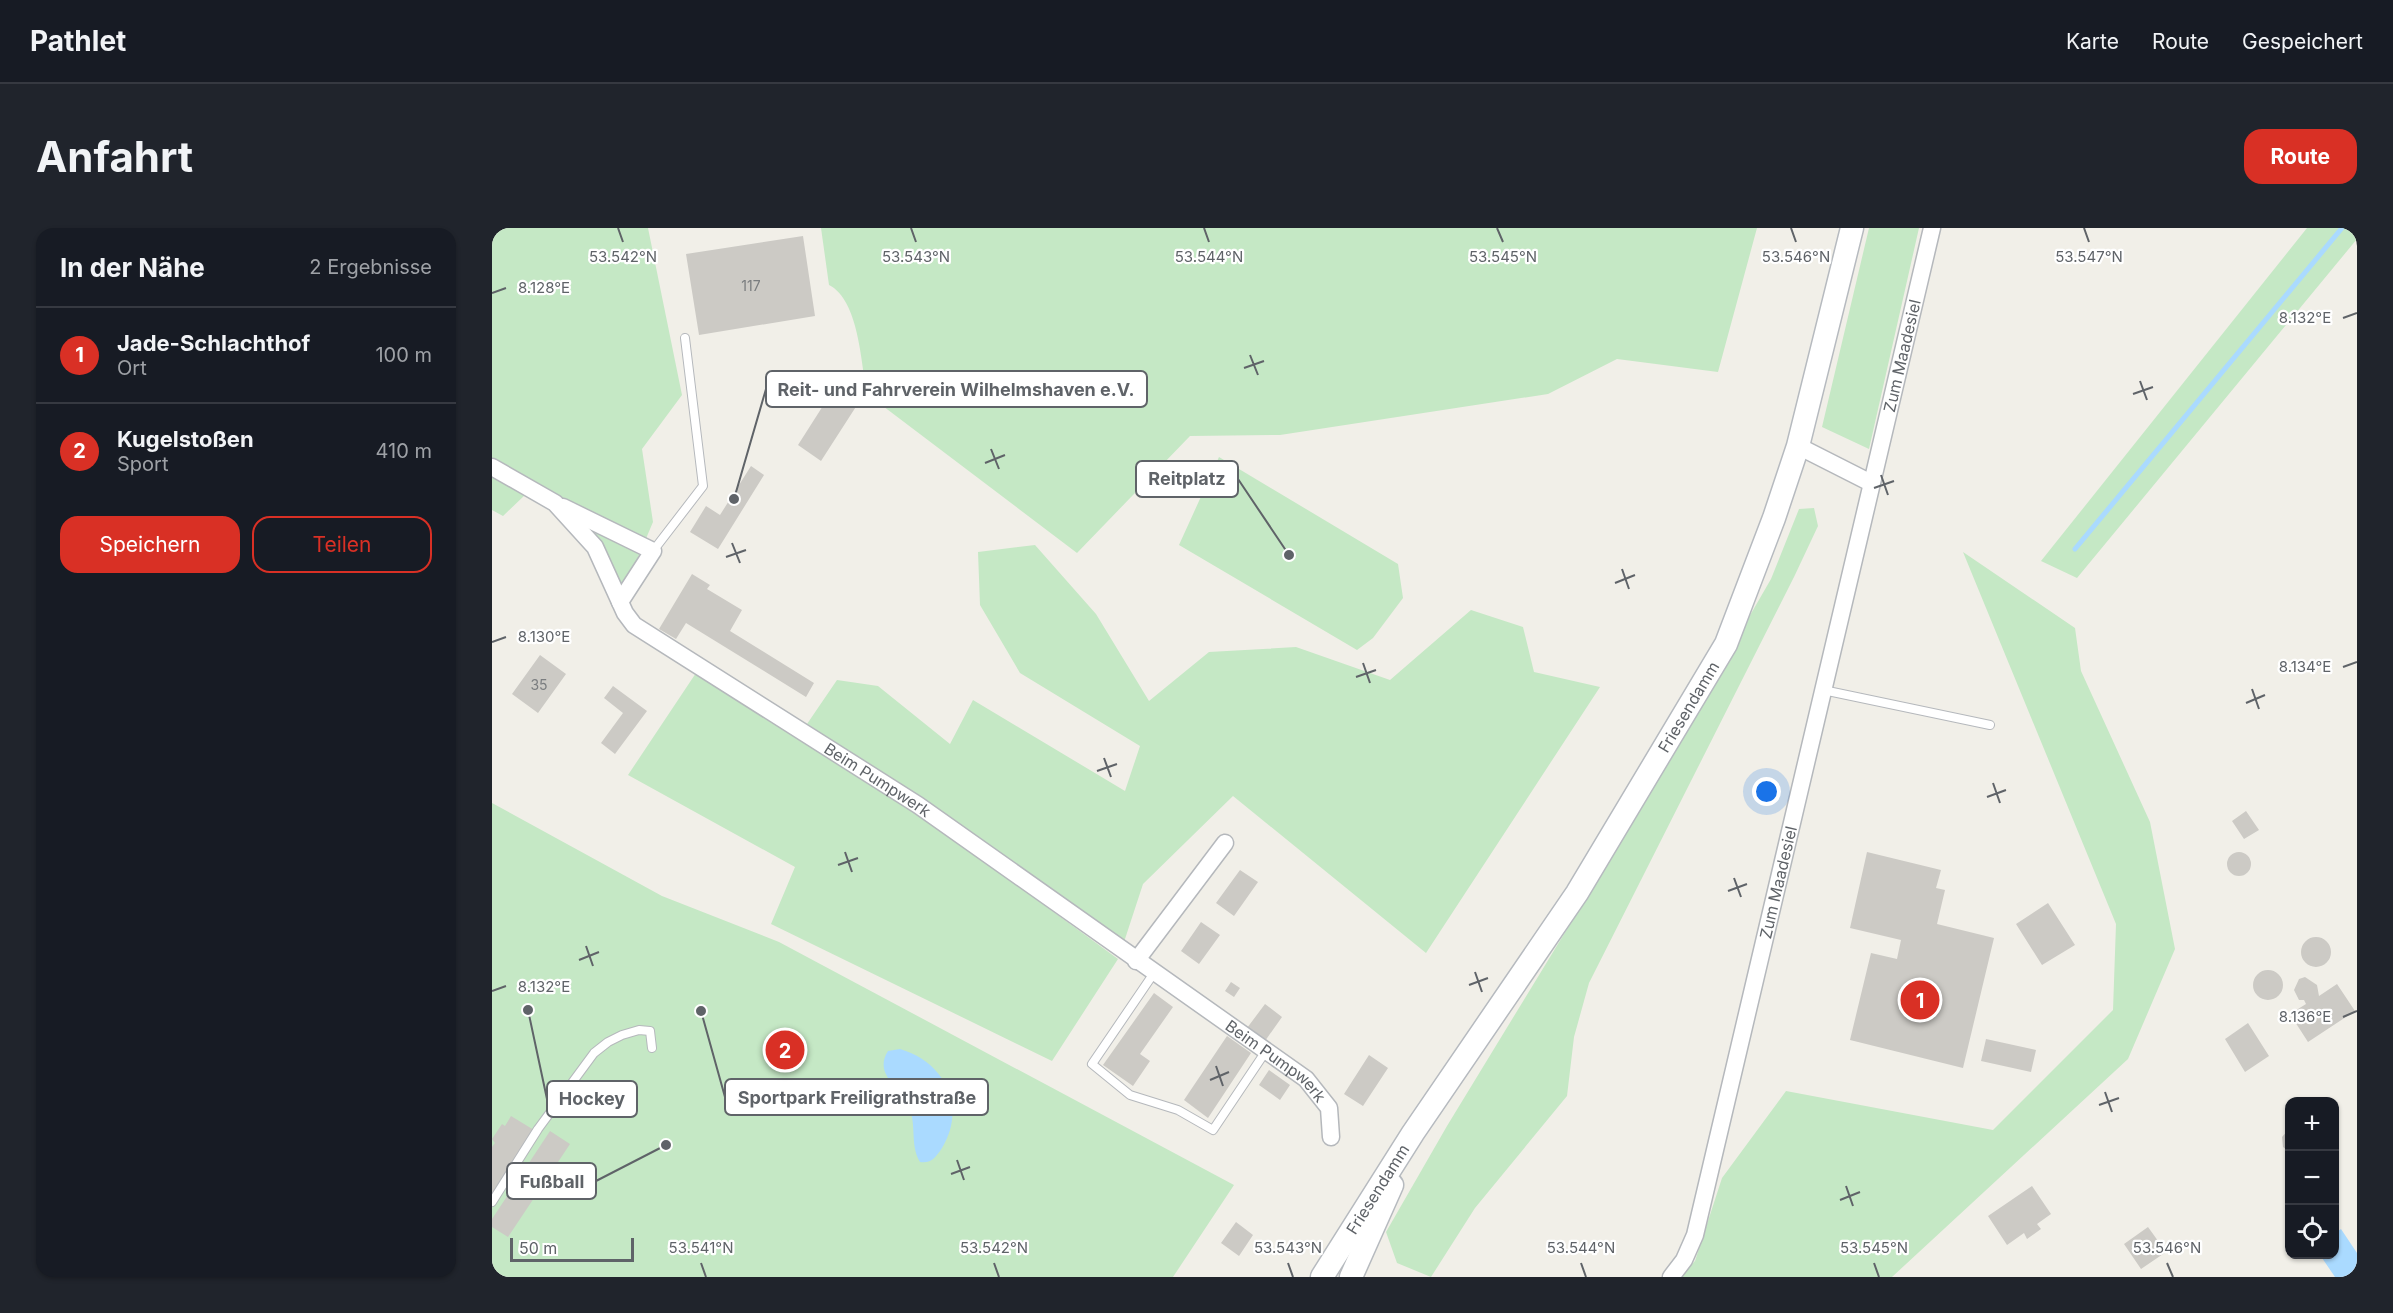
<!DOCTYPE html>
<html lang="de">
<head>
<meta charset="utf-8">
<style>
  body { margin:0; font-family:Inter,sans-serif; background:#20242c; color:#f1f3f6 }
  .controls { position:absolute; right:18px; bottom:18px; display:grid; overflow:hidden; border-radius:12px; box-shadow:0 2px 4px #0004 }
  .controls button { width:54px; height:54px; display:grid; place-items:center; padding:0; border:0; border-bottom:2px solid #363941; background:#171b24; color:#f1f3f6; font:30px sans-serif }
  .scale { position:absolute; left:18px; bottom:15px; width:124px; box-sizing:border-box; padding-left:6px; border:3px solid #5f6368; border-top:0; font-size:16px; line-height:21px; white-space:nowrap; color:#5f6368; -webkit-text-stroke:4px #fff; paint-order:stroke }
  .you { position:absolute; left:1275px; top:564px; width:21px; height:21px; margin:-15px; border:4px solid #fff; border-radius:50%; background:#1a73e8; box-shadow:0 0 0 9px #1a73e833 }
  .badge { display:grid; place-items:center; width:39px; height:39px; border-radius:50%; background:#d93025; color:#fff; font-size:20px; font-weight:700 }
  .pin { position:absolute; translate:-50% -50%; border:3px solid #fff; box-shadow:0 2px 6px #0006 }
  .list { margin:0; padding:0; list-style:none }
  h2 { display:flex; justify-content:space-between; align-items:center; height:78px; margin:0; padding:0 24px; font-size:26px }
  h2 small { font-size:20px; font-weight:400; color:#9ea1a6 }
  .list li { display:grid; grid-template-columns:39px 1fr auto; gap:18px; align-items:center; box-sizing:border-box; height:96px; padding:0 24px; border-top:2px solid #363941 }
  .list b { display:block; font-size:22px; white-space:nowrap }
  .list p { margin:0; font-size:20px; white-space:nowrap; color:#9ea1a6 }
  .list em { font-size:20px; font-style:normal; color:#9ea1a6 }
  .actions { display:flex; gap:12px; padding:18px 24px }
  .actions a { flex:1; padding:14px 0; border:2px solid #d93025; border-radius:18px; text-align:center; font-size:21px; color:#d93025 }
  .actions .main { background:#d93025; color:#fff }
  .icon { flex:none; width:33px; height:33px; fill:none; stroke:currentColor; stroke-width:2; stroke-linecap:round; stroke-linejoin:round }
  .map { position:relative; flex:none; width:1865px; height:1049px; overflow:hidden; border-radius:18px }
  header { display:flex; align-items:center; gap:36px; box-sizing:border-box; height:84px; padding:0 30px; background:#171b24; border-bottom:2px solid #363941 }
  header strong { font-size:28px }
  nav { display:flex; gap:33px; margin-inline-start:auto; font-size:21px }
  .intro { display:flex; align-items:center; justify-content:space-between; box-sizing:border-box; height:144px; padding:0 36px }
  h1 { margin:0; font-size:42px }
  .button { padding:15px 27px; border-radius:18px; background:#d93025; color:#fff; font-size:21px; font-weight:700 }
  main { display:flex; gap:36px; padding:0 36px }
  aside { flex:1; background:#171b24; border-radius:18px; box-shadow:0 2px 4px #0004 }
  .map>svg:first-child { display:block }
  .green { fill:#c5e8c5 }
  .water { fill:#aadaff }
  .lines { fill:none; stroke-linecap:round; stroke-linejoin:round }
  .stream { stroke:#aadaff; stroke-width:5 }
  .building { fill:#cccac5 }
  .service-casing { stroke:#b5b8bc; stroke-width:10 }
  .minor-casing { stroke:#b5b8bc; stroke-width:19 }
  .secondary-casing { stroke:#b6babf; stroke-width:25 }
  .service { stroke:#fff; stroke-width:8 }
  .minor { stroke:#fff; stroke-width:16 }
  .secondary { stroke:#fff; stroke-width:22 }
  .ticks { fill:none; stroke:#5f6368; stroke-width:2 }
  .labels { text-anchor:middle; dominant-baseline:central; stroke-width:4.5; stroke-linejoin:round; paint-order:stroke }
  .number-label { font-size:14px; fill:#7a7d7f }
  .street-label { font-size:16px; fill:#5f6368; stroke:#fff }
  .ticks-label { font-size:15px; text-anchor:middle; fill:#5f6368; stroke:#fff; stroke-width:4.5; stroke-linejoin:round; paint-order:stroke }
  .leader { fill:none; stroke:#5f6368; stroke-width:2 }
  .callout-dot { fill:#5f6368; stroke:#fff; stroke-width:2 }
  .callout { fill:#fff; stroke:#5f6368; stroke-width:2 }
  .callout-label { font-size:18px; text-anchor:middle; font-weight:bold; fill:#5f6368 }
</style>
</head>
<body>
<header>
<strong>Pathlet</strong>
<nav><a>Karte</a><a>Route</a><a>Gespeichert</a></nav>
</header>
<div class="intro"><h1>Anfahrt</h1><a class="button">Route</a></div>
<main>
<aside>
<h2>In der Nähe<small>2 Ergebnisse</small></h2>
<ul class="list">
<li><span class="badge">1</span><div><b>Jade-Schlachthof</b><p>Ort</p></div><em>100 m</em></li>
<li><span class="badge">2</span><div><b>Kugelstoßen</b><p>Sport</p></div><em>410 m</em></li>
</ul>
<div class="actions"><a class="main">Speichern</a><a>Teilen</a></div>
</aside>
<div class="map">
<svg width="1865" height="1049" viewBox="0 0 1865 1049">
  <rect width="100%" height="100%" fill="#f1efe8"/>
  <path class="green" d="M0,0H156L190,167L150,221L161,294L131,365L99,300L33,267L11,288L0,282Z
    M329,0H1265L1226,144L1125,131L1056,166L788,207L698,208L585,325L375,166C369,135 367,72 337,57Z
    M1377,0H1427L1377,221L1330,199Z
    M1815,0H1865V11L1585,350L1549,333Z
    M727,229L906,336L911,370L881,410L865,422L687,317Z
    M1322,280L1326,298L1302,349L1097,755L1082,809L1075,868L983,980L939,1049L905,1035L894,1004L955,898L1108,647L1279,351L1307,281Z
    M543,317L604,386L657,473L717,424L804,419L898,452L979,382L1031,399L1042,444L1108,459L934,725L741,568L651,656L632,714L315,496L345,452L386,458L458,516L481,472L633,563L648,518L528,445L488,377L486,324Z
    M1471,324L1583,400L1589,443L1658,594L1683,721L1636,831L1400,1049H1187L1203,1033L1230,950L1294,863L1501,902L1621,782L1624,696Z
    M204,445L422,582L626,731L560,833L279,696L303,639L136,547Z
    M0,575L170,668L287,714L742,957L681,1049H0Z"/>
  <path class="water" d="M408,821C453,834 475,879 450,920C444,929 439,936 428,934C417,916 426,894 415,875C405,857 382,845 396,823Z
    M1849,1001L1865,1025V1049H1843L1828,1027L1842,1026L1843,1005Z"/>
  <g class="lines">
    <path class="stream" d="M1583,321L1850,0"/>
  </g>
  <path class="building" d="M311,8L323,88L207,107L194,26Z
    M343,159L367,174L329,233L306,217Z
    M259,238L272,247L226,321L198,304L214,278L228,287Z
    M200,346L218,357L215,361L250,382L238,403L322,455L314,469L194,395L184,411L167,401Z
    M48,427L74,446L46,485L20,466Z
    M121,458L155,483L123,526L109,515L131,485L112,470Z
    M1754,583L1767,602L1752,611L1740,593Z
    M1735 636a12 12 0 1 1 24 0a12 12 0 1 1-24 0Z
    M1375,624L1449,642L1444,660L1453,662L1445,696L1502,710L1471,840L1358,812L1379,725L1405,731L1409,712L1358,700Z
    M748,642L766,654L742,688L724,675Z
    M1556,675L1583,717L1550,737L1524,696Z
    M709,694L728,707L707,736L689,723Z
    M1809 724a15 15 0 1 1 30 0a15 15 0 1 1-30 0Z
    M1761 757a15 15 0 1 1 30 0a15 15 0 1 1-30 0Z
    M1813,749L1825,757L1827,768L1845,756L1863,783L1816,814L1798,786L1814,776L1812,772H1807L1802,762L1807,751Z
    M739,754L748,760L742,769L733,763Z
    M662,765L681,779L648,826L658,833L641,858L611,837Z
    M773,776L790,789L773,813L755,800Z
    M1756,795L1777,828L1753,844L1733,811Z
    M735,808L759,825L716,890L692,872Z
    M1494,811L1544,822L1539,844L1489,833Z
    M877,827L896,840L871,878L852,866Z
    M777,842L798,857L788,872L767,857Z
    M19,888L42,902L0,968V919L3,915L0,911L10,896L13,898Z
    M1798,900V924L1791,919L1790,909Z
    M58,903L78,916L16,1009L0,999V991Z
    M1540,958L1559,986L1545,996L1549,1001L1535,1011L1532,1005L1515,1017L1496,988Z
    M744,994L761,1007L747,1028L729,1015Z
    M1656,999L1674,1024L1649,1041L1632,1016Z"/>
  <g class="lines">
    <g class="service-casing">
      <path id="service" d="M161,323L211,258L193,110
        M1331,462L1498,497
        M662,745L600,836L638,867L686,882L721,902L774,823
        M0,974L46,901L102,825L116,814L130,807L147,802L158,803L160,820"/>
    </g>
    <g class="minor-casing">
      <g id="minor">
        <path d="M1306,218L1379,255"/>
        <path id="s1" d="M0,239L63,275L103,319L133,385L142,397L426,577L814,851L837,880L839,909"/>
        <path d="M71,279L161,323L128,374"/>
        <path d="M644,733L733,615"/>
        <path id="s2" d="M1179,1049L1192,1032L1203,1007L1440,0"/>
      </g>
    </g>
    <g class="secondary-casing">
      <g id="secondary">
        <path id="s3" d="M830,1049L921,905L1085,665L1234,416L1282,290L1306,218L1360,0"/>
        <path d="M859,1049L900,957"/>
      </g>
    </g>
    <use href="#service" class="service"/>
    <use href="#minor" class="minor"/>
    <use href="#secondary" class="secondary"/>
  </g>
  <path class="ticks" d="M126,0L131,14M419,0L424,14M712,0L717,14M1005,0L1011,14M1299,0L1304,14M1592,0L1597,14M0,65L14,60M1851,90L1865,85M758,127L766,147M752,140L772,133M1648,153L1655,172M1641,166L1661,159M499,221L507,241M493,235L513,227M1389,247L1396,267M1382,260L1402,253M240,315L248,335M234,329L254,322M1130,341L1137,361M1123,355L1143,347M0,414L14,409M871,435L878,455M1851,439L1865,434M864,449L884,442M1760,461L1767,481M1754,475L1773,467M612,530L619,549M605,543L625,536M1501,555L1508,575M1495,569L1514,562M353,624L360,644M346,637L366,630M1242,650L1249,669M1236,663L1255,656M94,718L101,738M87,732L107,724M983,744L990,764M977,757L996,750M0,763L14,758M1851,789L1865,783M724,838L731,858M718,852L737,844M1613,864L1620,884M1607,877L1627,870M465,932L472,952M459,946L478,939M1354,958L1361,978M1348,972L1368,964M209,1035L214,1049M502,1035L507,1049M796,1035L801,1049M1089,1035L1094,1049M1382,1035L1387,1049M1675,1035L1681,1049"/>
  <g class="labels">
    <g class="number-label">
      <text x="259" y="57">117</text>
      <text x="47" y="456">35</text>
    </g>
    <g class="street-label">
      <text stroke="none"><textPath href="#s2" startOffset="952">Zum Maadesiel</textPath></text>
      <text stroke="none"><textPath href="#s3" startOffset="678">Friesendamm</textPath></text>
      <text stroke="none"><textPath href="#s1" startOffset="508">Beim Pumpwerk</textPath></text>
      <text stroke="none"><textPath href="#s2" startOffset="411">Zum Maadesiel</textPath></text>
      <text stroke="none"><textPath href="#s1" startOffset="996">Beim Pumpwerk</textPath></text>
      <text stroke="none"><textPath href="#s3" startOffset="104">Friesendamm</textPath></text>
    </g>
  </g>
  <g class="ticks-label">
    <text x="131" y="34">53.542°N</text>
    <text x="424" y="34">53.543°N</text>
    <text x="717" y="34">53.544°N</text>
    <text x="1011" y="34">53.545°N</text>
    <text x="1304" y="34">53.546°N</text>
    <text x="1597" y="34">53.547°N</text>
    <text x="52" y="65">8.128°E</text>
    <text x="1813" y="95">8.132°E</text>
    <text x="52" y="414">8.130°E</text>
    <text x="1813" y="444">8.134°E</text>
    <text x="52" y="764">8.132°E</text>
    <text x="1813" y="794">8.136°E</text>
    <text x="209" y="1025">53.541°N</text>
    <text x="502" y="1025">53.542°N</text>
    <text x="796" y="1025">53.543°N</text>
    <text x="1089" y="1025">53.544°N</text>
    <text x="1382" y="1025">53.545°N</text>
    <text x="1675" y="1025">53.546°N</text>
  </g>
  <path class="leader" d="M242 271L274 161M797 327L746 251M209 783L233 869M36 782L55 871M174 917L104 953"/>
  <g class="callout-dot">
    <circle cx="242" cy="271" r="6"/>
    <circle cx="797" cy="327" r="6"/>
    <circle cx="209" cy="783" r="6"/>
    <circle cx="36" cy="782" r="6"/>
    <circle cx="174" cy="917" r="6"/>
  </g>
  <g class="callout">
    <rect x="274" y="143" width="381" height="36" rx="6"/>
    <rect x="644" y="233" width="102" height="36" rx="6"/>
    <rect x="233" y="851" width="263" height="36" rx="6"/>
    <rect x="55" y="853" width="90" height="36" rx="6"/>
    <rect x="15" y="935" width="89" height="36" rx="6"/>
  </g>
  <g class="callout-label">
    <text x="464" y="168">Reit- und Fahrverein Wilhelmshaven e.V.</text>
    <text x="695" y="257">Reitplatz</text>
    <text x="365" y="876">Sportpark Freiligrathstraße</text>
    <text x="100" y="877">Hockey</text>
    <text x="60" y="960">Fußball</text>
  </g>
</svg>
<div class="controls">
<button>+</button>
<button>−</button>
<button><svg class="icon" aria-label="locate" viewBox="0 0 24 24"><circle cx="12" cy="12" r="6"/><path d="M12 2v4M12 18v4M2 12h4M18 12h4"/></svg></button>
</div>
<div class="scale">50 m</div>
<div class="you"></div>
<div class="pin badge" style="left:1428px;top:772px">1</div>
<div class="pin badge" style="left:293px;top:822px">2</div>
</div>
</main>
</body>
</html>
